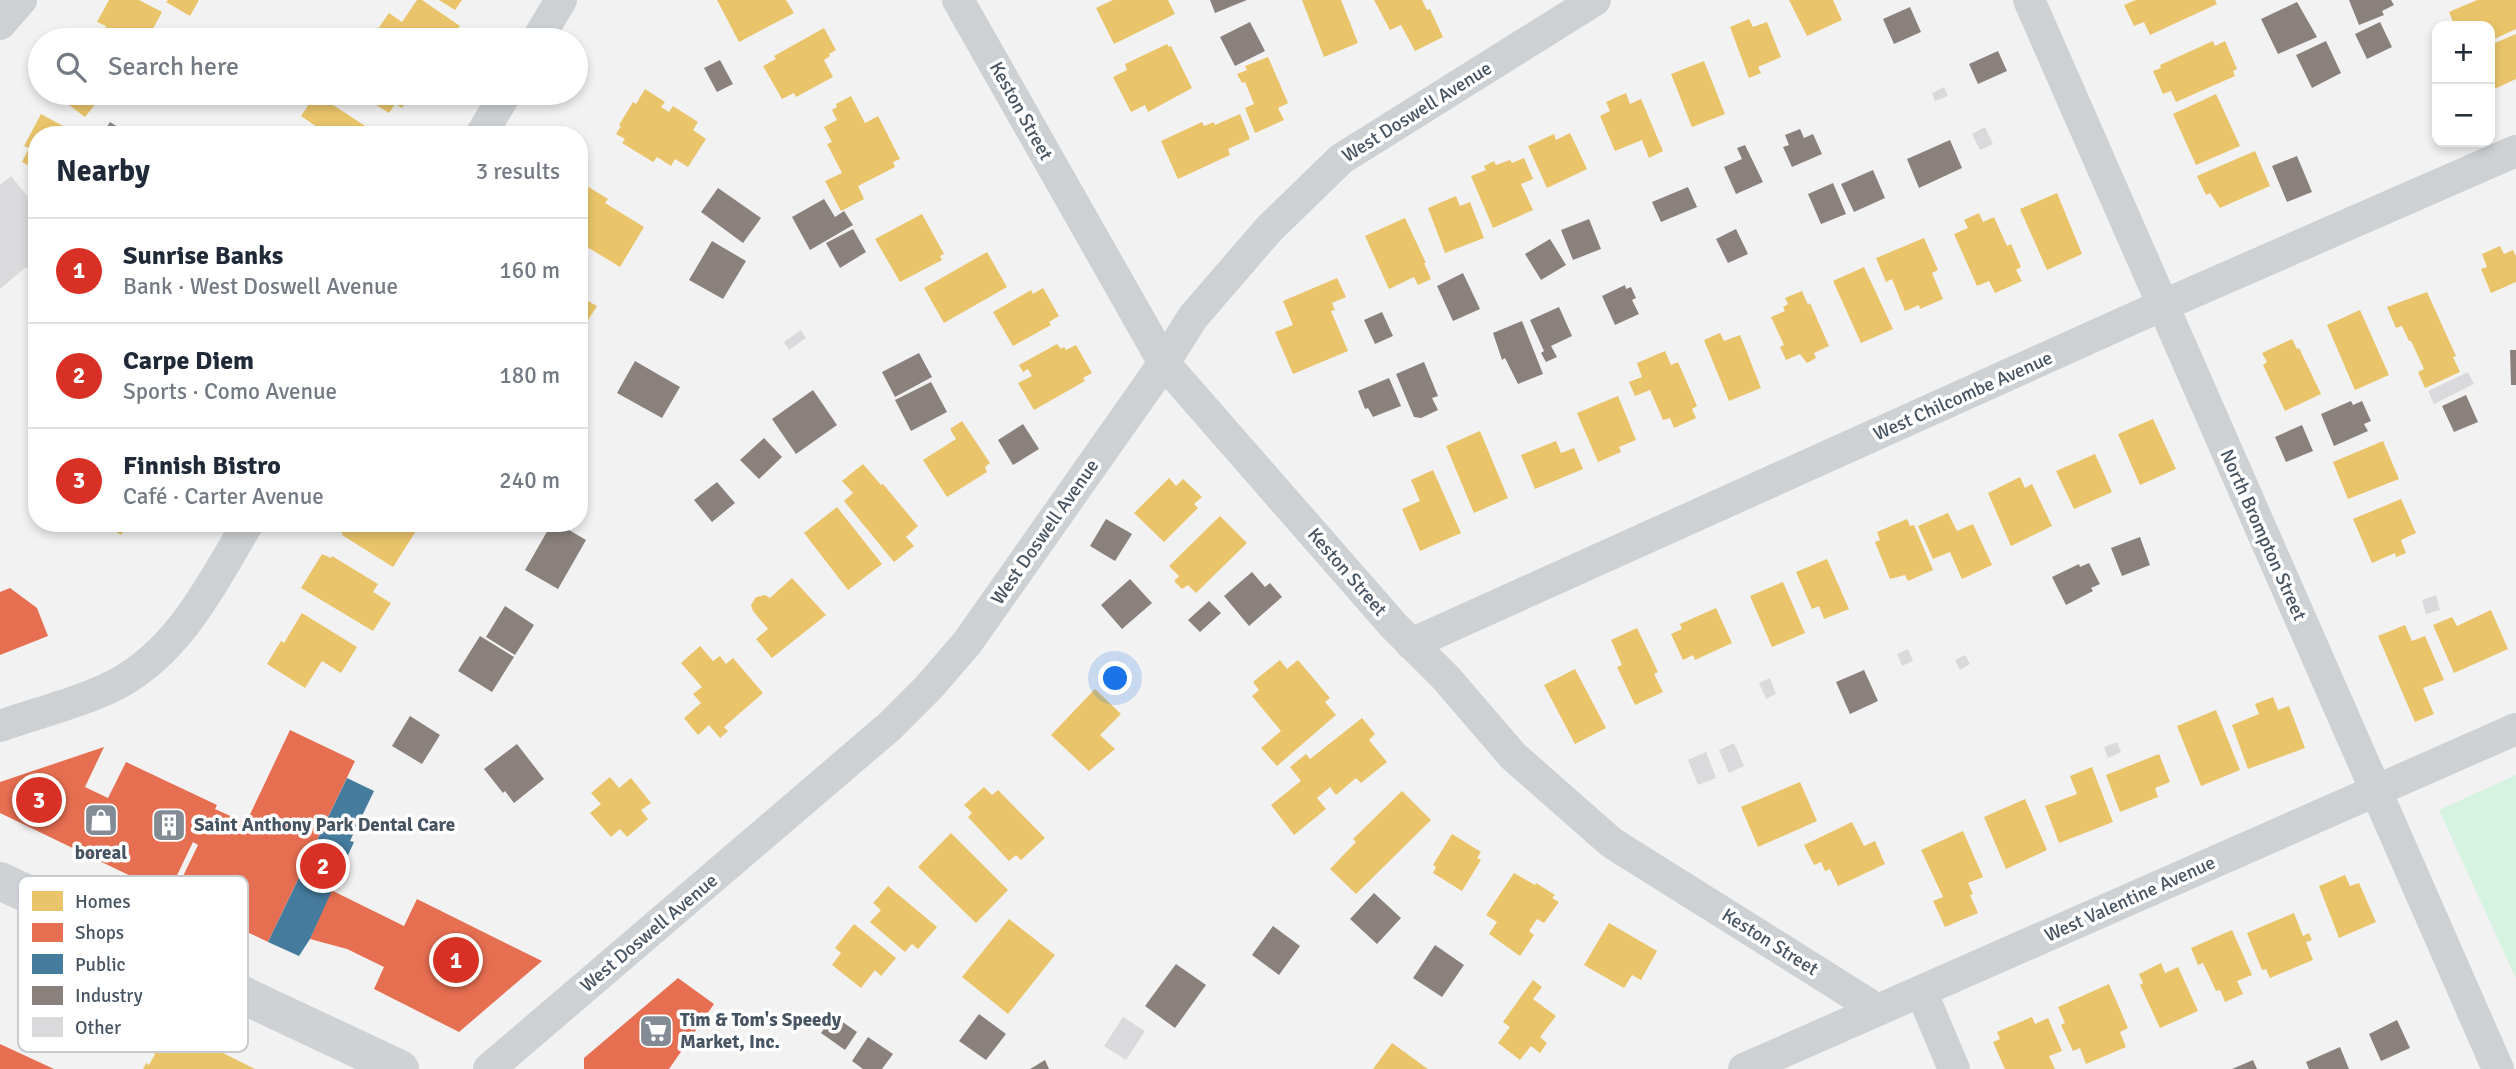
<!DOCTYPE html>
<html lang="en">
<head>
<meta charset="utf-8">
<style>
  body { margin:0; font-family:Signika,sans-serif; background:#f6f6f7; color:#1f2937 }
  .controls { position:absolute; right:21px; top:21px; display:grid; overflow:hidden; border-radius:14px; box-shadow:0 4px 10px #0003 }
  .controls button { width:63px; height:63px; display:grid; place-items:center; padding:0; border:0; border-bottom:2px solid #e0e1e3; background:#fff; color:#1f2937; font:35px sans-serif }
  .you { position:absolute; left:1116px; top:679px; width:24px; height:24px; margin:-18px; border:5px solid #fff; border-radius:50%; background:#1a73e8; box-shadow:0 0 0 10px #1a73e833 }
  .badge { display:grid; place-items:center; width:46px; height:46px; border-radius:50%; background:#d93025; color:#fff; font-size:23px; font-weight:700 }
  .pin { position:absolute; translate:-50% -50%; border:4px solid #fff; box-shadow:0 2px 7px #0006 }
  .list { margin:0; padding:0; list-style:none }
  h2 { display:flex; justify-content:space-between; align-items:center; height:91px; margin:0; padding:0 28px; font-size:30px }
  h2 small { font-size:23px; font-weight:400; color:#747a83 }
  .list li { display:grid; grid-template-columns:46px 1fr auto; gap:21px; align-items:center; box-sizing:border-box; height:105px; padding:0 28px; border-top:2px solid #e0e1e3 }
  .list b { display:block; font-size:26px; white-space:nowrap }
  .list p { margin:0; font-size:23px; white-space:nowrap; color:#747a83 }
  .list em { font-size:23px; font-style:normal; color:#747a83 }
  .icon { flex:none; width:38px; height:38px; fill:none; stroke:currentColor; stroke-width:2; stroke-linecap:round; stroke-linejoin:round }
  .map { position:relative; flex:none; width:2516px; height:1069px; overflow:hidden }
  .search { position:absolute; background:#fff; box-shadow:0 4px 10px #0003; left:28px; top:28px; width:560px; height:77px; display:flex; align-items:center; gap:18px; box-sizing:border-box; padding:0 24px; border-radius:38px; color:#747a83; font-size:26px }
  .panel { position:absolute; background:#fff; box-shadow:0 4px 10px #0003; left:28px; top:126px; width:560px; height:406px; border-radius:28px }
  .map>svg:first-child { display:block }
  .green { fill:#d6f3e2 }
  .homes { fill:#e9c46a }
  .shops { fill:#e76f51 }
  .public { fill:#457b9d }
  .industry { fill:#8a817c }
  .building { fill:#dadadd }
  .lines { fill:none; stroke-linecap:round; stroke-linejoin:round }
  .minor { stroke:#ced1d3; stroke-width:32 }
  .secondary { stroke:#cfd2d5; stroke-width:38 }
  .labels { text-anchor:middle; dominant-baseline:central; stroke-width:7; stroke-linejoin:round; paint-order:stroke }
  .street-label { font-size:19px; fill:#475461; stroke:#fff }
  .poi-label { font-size:19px; font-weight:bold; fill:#475461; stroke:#fff; text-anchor:start }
  .key { fill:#fff; stroke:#c8ccd0; stroke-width:2 }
  .key-label { font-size:19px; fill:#475461 }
</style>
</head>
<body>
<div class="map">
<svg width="2516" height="1069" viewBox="0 0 2516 1069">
  <rect width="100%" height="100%" fill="#f3f2f2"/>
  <path class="green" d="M2516,775V979L2439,810Z"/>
  <path class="homes" d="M109,0H139L162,12L147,40H126L105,29L106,26L97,22Z
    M168,0H199L190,16L166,2Z
    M417,0H422L460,26L450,40H380L373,36L389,13L402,22Z
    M439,0H462L455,10Z
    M717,0H786L794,13L739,42Z
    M1113,0H1168L1175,14L1114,44L1096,8Z
    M1302,0H1341L1358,43L1324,57Z
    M1374,0H1422L1427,10L1430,9L1443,37L1415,51L1401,25L1390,30Z
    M1789,0H1833L1842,20L1807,36Z
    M2136,0H2215L2217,4L2150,35L2144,22L2134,26L2124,5Z
    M2477,0H2516V29L2490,41V26H2455L2449,12Z
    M1749,19L1753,27L1767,22L1781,57L1758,67L1761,73L1749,78L1730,27Z
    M824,28L836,50L829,54L830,56L824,60L833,77L796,97L794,93L782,99L763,66L776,59L774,56Z
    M2516,34V79L2490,91V45Z
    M2213,41L2215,46L2225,41L2237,69L2233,71L2235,76L2176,102L2171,91L2163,94L2153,71L2161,68L2160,65Z
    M1167,44L1169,47L1171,46L1192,88L1148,112L1145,105L1131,112L1113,77L1127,70L1125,64Z
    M1268,57L1288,103L1278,108L1284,120L1255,133L1245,108L1254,104L1245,82L1242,83L1237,74L1247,70L1245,66Z
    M1704,61L1725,114L1692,127L1671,74Z
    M645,89L665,102L661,107L669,112L673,106L698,122L693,130L706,139L688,167L675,159L671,166L657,157L653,162L622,143L625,139L616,134L621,126L619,125L633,102L636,104Z
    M69,93H104L85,117L65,102L71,95Z
    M107,93H130L122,104Z
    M357,93H412L402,108L395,104L389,113Z
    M1626,93L1630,104L1641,99L1663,151L1649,158L1642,140L1615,151L1600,116L1610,111L1606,102Z
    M316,94L373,131L371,135H317L320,129L301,116Z
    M2216,94L2240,146L2196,165L2173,114Z
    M851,96L865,123L878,116L900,159L893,162L895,167L858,186L864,199L841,211L825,181L842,173L827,144L832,142L824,127L837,120L832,110L837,107L836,104Z
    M41,114L74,132L73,135H37V170L22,162L29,148L24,146Z
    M1240,114L1250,139L1228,149L1230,155L1178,179L1161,141L1202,122L1204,126L1214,122L1215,125Z
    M1570,133L1587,169L1547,188L1528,146L1554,134L1556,140Z
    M2255,151L2270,186L2220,208L2210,193L2206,195L2197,176Z
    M1524,158L1533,179L1521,184L1533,210L1493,228L1471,176L1486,170L1484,166L1494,161L1496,165L1510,160L1512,163Z
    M587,186L608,199L605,203L644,227L620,267L579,242V198Z
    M2057,193L2082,254L2047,270L2020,209Z
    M1456,196L1460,206L1470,202L1484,238L1445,253L1428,208Z
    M1979,213L1983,222L1994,217L2007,246L2011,244L2021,267L2016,270L2022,281L1995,293L1989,281L1977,286L1954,234L1968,228L1964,220Z
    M922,214L944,254L940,256L942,260L900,282L875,239Z
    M1405,218L1426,263H1424L1431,279L1418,285L1414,277L1389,289L1365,236Z
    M1924,238L1938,270L1932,273L1943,299L1920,309L1919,305L1905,311L1892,279L1886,282L1876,258Z
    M2500,246L2504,254L2513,250L2516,256V282L2491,293L2481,269L2487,267L2482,254Z
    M987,252L1007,287L944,323L924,288Z
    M1864,267L1893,329L1861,343L1833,281Z
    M1337,278L1346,297L1332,303L1335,310L1331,311L1348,351L1293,374L1275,332L1293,325L1283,301Z
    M1043,288L1059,316L1049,322L1051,325L1013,346L993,312L1031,290L1033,294Z
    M1802,291L1808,305L1810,303L1829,346L1814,353L1816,358L1807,363L1800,354L1786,360L1780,347L1784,345L1771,317L1785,311L1783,307L1788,304L1785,298Z
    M2427,292L2456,356L2453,357L2460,372L2425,388L2418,372L2424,369L2411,341H2409L2402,326L2396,328L2387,307Z
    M579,296L597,306L579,334Z
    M2360,310L2389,375L2355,390L2327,325Z
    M1720,333L1724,341L1740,335L1761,388L1729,401L1704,340Z
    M2292,339L2297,349L2299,348L2321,394L2285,411L2263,365L2267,362L2262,353Z
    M1057,344L1061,349L1064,347L1066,350L1076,345L1092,373L1083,378L1085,381L1034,410L1018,383L1032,376L1028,369L1023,372L1019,365Z
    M1665,351L1671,365L1678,362L1697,406L1692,409L1696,418L1674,428L1670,418L1663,420L1650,390L1635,396L1629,382L1642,377L1637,363Z
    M1618,396L1636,440L1619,447L1621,452L1598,462L1577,413Z
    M2153,419L2176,469L2140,485L2118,434Z
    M962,421L990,463L985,467L987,472L947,497L923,460L956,439L950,429Z
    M1480,431L1508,498L1474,513L1446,446Z
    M1556,441L1561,453L1574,448L1583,469L1535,489L1521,455Z
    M2383,441L2399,479L2348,499L2333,462Z
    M2095,454L2112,492L2074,509L2056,471Z
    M863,464L881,485L883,484L918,526L906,537L914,546L894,562L844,501L853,493L842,481Z
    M1433,470L1461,533L1420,551L1402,509L1420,501L1411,480Z
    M2020,477L2025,488L2032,484L2052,526L2011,546L1988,493Z
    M1169,478L1176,486L1183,479L1202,497L1194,504L1198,508L1164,542L1134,513Z
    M2401,499L2416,533L2401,540L2406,553L2396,557L2395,553L2372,563L2353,519Z
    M837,507L882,564L848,590L804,533Z
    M1948,513L1957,531L1973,524L1992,565L1962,579L1950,552L1933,559L1918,526Z
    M1220,516L1247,543L1196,593L1188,585L1182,589L1174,581L1179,576L1169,566Z
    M1907,519L1910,526L1914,525L1933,570L1908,581L1905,575L1890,579L1875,542L1880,540L1877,532Z
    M103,523H129L121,535Z
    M343,523L349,525L350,523H404L416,531L393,567L342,535L343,534L339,531Z
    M322,554L331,558L332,556L378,584L373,592L391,603L373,631L301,588Z
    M1827,559L1849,609L1824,619L1819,606L1812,609L1796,572Z
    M792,578L826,615L772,658L756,639L768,629L753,611L751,605L756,597L765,595L770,598Z
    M1783,582L1805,633L1772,647L1750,596Z
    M1716,608L1732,643L1695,660L1693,655L1683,660L1671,634L1682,629L1680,624Z
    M2491,610L2508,649L2454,673L2433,625L2452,617L2457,626Z
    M302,613L357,647L341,673L322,661L305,688L267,664L281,641L284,643Z
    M2405,625L2412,641L2425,636L2444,680L2423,688L2434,714L2415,722L2378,636Z
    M1637,628L1658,672L1654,674L1663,692L1635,705L1617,667L1622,665L1611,640Z
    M700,646L713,661L720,656L726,664L733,658L763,693L724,727L728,731L720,738L709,725L698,735L684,718L701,703L693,694L702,687L681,663Z
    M1280,660L1287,669L1298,660L1330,698L1325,702L1336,715L1277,766L1261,748L1281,731L1252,696L1259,690L1253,682Z
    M1575,669L1606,728L1575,744L1544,685Z
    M1095,689L1121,714L1100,735L1115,749L1089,771L1051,735Z
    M2273,697L2278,710L2289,706L2305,748L2248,769L2232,725L2259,714L2255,704Z
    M2216,710L2240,770L2201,786L2177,726Z
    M1362,718L1375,734L1369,740L1387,762L1361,783L1356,778L1336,795L1330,787L1317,798L1326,809L1294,835L1271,805L1301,781L1290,767L1306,754L1310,759Z
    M2159,754L2170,782L2155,788L2158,797L2120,812L2106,775Z
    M2092,767L2113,822L2059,843L2045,806L2077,794L2070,776Z
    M610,777L619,788L631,778L651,803L641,810L648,819L627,837L620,829L611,837L590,813L601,804L591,793Z
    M1800,782L1817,821L1758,847L1741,807Z
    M984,787L992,795L998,790L1045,838L1021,860L1016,855L1009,861L968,817L972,813L964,805Z
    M1402,791L1431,820L1356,894L1330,869L1356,842L1353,839Z
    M2025,799L2047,850L2006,869L1984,817Z
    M1852,822L1864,846L1875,841L1885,864L1838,886L1830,869L1825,871L1821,862L1814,865L1804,845Z
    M1963,831L1983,877L1968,883L1973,894L1970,895L1978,913L1945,927L1933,901L1943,897L1921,850Z
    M951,833L1008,890L976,923L918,867Z
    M1452,834L1481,852L1477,858L1481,860L1462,891L1433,873L1436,867L1433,865Z
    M1514,873L1535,885L1536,883L1555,895L1552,898L1559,902L1544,923L1537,919L1529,931L1534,935L1520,956L1489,934L1497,922L1486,915Z
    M2345,875L2350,886L2359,883L2376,922L2339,938L2319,886Z
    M888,886L937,927L918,949L912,944L905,952L870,922L881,910L873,903Z
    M2294,913L2303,936L2309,933L2312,940L2306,942L2313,960L2270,978L2266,969L2262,970L2247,933Z
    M1009,919L1055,955L1008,1014L962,977Z
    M1609,923L1657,951L1641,980L1632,975L1624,988L1584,965Z
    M854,924L896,958L881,976L875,970L861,988L832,965L841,953L835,948Z
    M2232,930L2252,975L2237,981L2243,994L2225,1002L2220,990L2216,991L2203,963L2198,965L2191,948Z
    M2161,963L2165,973L2178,967L2198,1011L2160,1028L2140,985L2143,983L2139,974Z
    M1533,980L1542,987L1533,999L1556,1016L1540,1037L1547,1043L1540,1053L1531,1046L1520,1060L1498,1043L1510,1027L1503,1022Z
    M2109,984L2128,1028L2120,1032L2126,1047L2086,1064L2080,1048L2073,1051L2061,1025L2065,1023L2058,1007Z
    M2032,1017L2035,1024L2048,1018L2062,1051L2049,1056L2055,1069H2005L1993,1042L2000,1039L1997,1032Z
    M165,1024L255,1069H143L146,1063L149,1065L155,1054L151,1052Z
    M1392,1043L1428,1069H1373Z"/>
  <path class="shops" d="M10,588L37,608L48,636L0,655V592Z
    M290,730L355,761L268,942L173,897L198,845L193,842L168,894L0,813V782L104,747L85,787L108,798L126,762L217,805L215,809L246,823Z
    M331,890L404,926L417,899L542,961L459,1032L374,989L384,967L347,949L310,939Z
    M678,978L714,1004L669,1069H584V1058Z
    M0,1044L54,1069H0Z"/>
  <path class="public" d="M347,778L374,791L350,841L354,842L310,939L299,956L268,942Z"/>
  <path class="industry" d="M1210,0H1247L1215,13Z
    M2349,0H2391L2394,5L2382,11L2384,15L2359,25Z
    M2297,2L2317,37L2278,54L2261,19Z
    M1910,7L1921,32L1894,44L1883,19Z
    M1250,22L1265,51L1235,66L1220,37Z
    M2380,22L2392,47L2367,59L2355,34Z
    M2326,41L2341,73L2312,88L2296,55Z
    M1998,51L2007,71L1978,84L1969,64Z
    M720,60L733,84L717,92L704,68Z
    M110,122L130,135H102Z
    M1800,129L1804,138L1813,134L1822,154L1792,167L1783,147L1789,145L1785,135Z
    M1950,140L1962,168L1919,188L1907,159Z
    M1745,145L1763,182L1736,194L1724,167L1742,159L1737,148Z
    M2297,156L2312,192L2287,202L2272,166Z
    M1873,170L1885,198L1854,212L1841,184Z
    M1833,183L1846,214L1821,224L1808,194Z
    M1688,187L1697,207L1661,222L1652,202Z
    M718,188L761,218L743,243L701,212Z
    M824,199L835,217L844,211L853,225L810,250L792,217Z
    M1589,219L1601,249L1573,260L1561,230Z
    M853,229L866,252L840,268L826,243Z
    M1736,229L1748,254L1728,263L1716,239Z
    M1550,239L1566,265L1541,280L1525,254Z
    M712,241L746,261L723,299L689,280Z
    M1463,273L1480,309L1453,321L1437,286Z
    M1625,285L1626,289L1631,287L1636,298L1632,300L1639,314L1615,325L1602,296Z
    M1559,307L1572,336L1551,346L1557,357L1546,362L1541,353L1544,351L1530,320Z
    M1382,312L1393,336L1375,344L1364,320Z
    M1522,321L1543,374L1518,384L1505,358L1502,360L1493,333Z
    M2510,350H2516V385H2511Z
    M919,353L932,377L895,397L882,372Z
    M635,361L680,387L662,418L617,393Z
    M1424,362L1438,396L1432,398L1438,410L1421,418L1414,417L1396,374Z
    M1389,378L1401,406L1373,417L1368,408L1365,409L1358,391Z
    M931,382L947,412L911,431L895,400Z
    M813,390L837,425L796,454L772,419Z
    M2466,395L2478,422L2454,432L2442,406Z
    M2351,401L2353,405L2362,401L2371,421L2364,424L2368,431L2334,446L2321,414Z
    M1023,424L1039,449L1013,465L998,440Z
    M2302,425L2313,451L2286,462L2275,437Z
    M764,438L782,457L759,479L740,460Z
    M717,482L735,503L712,522L694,500Z
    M1106,519L1132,534L1115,561L1090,546Z
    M552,523H557L586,540L558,589L525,570Z
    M2140,537L2150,565L2122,576L2111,548Z
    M2089,563L2100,584L2091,588L2093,591L2066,605L2052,577L2079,564L2080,567Z
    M1252,572L1265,587L1270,583L1282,597L1249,626L1224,596Z
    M1130,579L1152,603L1122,629L1101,605Z
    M1209,601L1221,613L1200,632L1188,620Z
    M505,606L534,625L515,655L486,637Z
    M480,636L514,657L492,692L458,671Z
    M1864,670L1878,701L1850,714L1836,682Z
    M410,716L440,735L422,764L392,746Z
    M517,744L544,779L514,803L505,791L503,793L484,769Z
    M1374,893L1401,918L1377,944L1350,919Z
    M1273,926L1300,946L1279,975L1252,955Z
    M1435,945L1464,965L1442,997L1413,978Z
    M1176,964L1206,985L1175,1028L1145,1006Z
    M979,1014L1006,1034L986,1060L959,1041Z
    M834,1016L857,1032L845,1050L821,1033Z
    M2397,1020L2410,1048L2381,1061L2369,1034Z
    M868,1037L893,1054L882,1069H863L852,1061Z
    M2340,1047L2349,1069H2309L2306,1062Z
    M1045,1060L1049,1069H1030Z
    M2253,1060L2257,1069H2232Z"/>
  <path class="building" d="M1944,87L1948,96L1935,101L1932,93Z
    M1985,127L1993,144L1980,150L1972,134Z
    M11,176L29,198L37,192V280L26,267L0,289V185Z
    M801,330L806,338L789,350L784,342Z
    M2468,372L2474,384L2434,404L2428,391Z
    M2436,595L2440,610L2426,614L2422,600Z
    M1908,649L1913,661L1902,666L1897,654Z
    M1965,655L1970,664L1960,670L1955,660Z
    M1770,678L1776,694L1766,699L1759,683Z
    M2117,742L2121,752L2108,758L2104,747Z
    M1734,743L1744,766L1729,773L1719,750Z
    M1706,752L1716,778L1698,785L1688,760Z
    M1123,1017L1145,1031L1126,1060L1104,1046Z"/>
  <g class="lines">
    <path class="minor" d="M958,0L1164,363L1394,626L1446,678L1513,756L1612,843L1878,1010
      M2029,0L2498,1069
      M0,24L21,0
      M537,40L561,0
      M481,135L506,93
      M1411,644L2134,318L2516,151
      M0,726C37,713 82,702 117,684C181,649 212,583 248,523
      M1921,991L1954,1069
      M489,1069L890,726L929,687L967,643L1164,363L1193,317L1269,229L1341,159L1595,0
      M1744,1069L2516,729"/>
    <path class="secondary" d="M0,881L400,1069"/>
  </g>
  <defs>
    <g id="shop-square" transform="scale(1.75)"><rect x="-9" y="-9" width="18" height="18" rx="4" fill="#838b94" stroke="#fff"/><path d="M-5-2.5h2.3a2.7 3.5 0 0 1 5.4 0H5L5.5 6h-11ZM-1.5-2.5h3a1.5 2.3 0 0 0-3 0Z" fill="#fff"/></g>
    <g id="building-square" transform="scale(1.75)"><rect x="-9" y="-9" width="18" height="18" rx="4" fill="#838b94" stroke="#fff"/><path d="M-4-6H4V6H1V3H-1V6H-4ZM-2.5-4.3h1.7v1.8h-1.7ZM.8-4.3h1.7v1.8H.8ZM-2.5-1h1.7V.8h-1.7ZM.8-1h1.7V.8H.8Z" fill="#fff"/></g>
    <g id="supermarket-square" transform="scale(1.75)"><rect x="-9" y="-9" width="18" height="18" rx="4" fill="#838b94" stroke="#fff"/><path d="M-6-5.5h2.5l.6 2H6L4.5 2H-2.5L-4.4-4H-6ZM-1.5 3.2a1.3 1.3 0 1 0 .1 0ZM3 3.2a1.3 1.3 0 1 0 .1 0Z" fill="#fff"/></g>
  </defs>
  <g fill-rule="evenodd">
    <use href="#shop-square" x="101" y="820"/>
    <use href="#building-square" x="169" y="825"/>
    <use href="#supermarket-square" x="656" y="1031"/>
  </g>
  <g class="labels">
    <g class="street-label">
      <text transform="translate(1021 111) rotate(61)">Keston Street</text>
      <text transform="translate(1417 112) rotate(-32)">West Doswell Avenue</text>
      <text transform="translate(1963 396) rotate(-24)">West Chilcombe Avenue</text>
      <text transform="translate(1045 532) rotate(-55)">West Doswell Avenue</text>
      <text transform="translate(2263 535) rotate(66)">North Brompton Street</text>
      <text transform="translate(1347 572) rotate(49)">Keston Street</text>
      <text transform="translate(2130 899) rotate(-24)">West Valentine Avenue</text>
      <text transform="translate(649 933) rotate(-40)">West Doswell Avenue</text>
      <text transform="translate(1770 942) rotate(32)">Keston Street</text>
    </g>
    <g class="poi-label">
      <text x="194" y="825">Saint Anthony Park Dental Care</text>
      <text x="101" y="853" text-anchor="middle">boreal</text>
      <text x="680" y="1020">Tim &amp; Tom's Speedy<tspan x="680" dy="22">Market, Inc.</tspan></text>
    </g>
  </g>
  <rect x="18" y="876" width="230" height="176" rx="10" class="key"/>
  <rect x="32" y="891" width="31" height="20" fill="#e9c46a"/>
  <rect x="32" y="923" width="31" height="19" fill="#e76f51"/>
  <rect x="32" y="954" width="31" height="20" fill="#457b9d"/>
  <rect x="32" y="986" width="31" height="19" fill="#8a817c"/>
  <rect x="32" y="1017" width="31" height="20" fill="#dadadd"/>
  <g class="key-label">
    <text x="75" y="908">Homes</text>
    <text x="75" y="939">Shops</text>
    <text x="75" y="971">Public</text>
    <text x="75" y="1002">Industry</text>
    <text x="75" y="1034">Other</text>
  </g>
</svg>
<div class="controls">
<button>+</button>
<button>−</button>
</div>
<div class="you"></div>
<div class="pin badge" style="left:456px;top:960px">1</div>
<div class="pin badge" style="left:323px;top:866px">2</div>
<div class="pin badge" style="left:39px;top:800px">3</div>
<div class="search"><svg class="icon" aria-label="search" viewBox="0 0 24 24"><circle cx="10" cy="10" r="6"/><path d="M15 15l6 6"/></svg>Search here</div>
<section class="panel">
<h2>Nearby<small>3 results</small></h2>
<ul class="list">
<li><span class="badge">1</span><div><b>Sunrise Banks</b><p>Bank · West Doswell Avenue</p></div><em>160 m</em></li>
<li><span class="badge">2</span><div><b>Carpe Diem</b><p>Sports · Como Avenue</p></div><em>180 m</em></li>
<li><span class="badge">3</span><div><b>Finnish Bistro</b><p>Café · Carter Avenue</p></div><em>240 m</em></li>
</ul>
</section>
</div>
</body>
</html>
